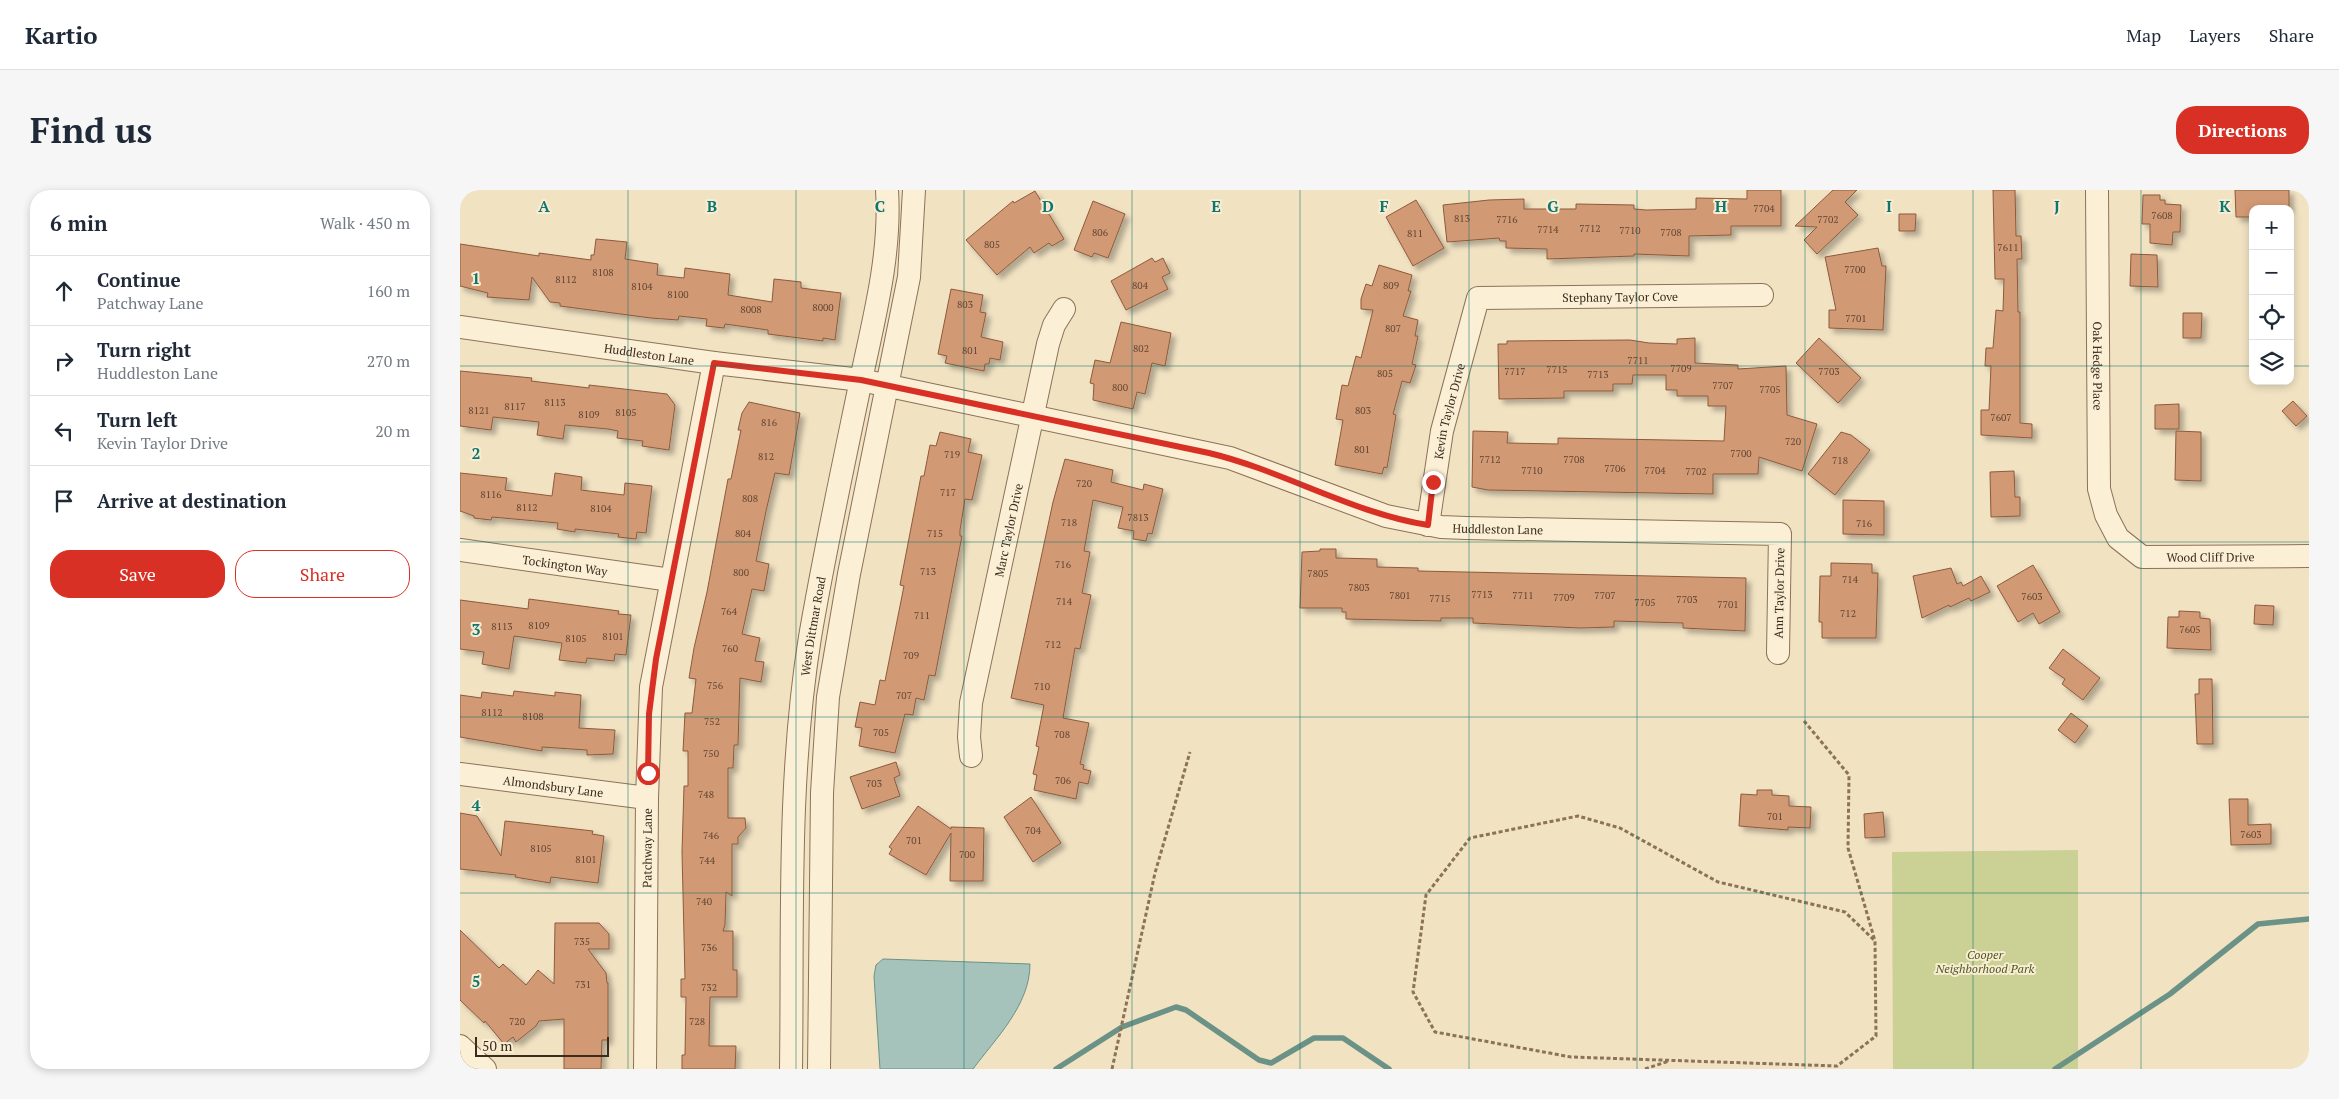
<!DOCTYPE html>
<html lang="en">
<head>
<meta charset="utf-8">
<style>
  body { margin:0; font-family:"PT Serif",serif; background:#f6f6f7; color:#1f2937 }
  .controls { position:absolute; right:15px; top:15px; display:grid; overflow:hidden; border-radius:10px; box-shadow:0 2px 8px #0003 }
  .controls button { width:45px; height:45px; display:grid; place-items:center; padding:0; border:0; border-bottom:1px solid #e0e1e3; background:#fff; color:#1f2937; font:25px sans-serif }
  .scale { position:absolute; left:15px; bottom:12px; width:134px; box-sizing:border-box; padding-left:5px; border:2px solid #3b2b1d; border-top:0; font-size:14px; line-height:18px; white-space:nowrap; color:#3b2b1d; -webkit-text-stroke:4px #f8ecd2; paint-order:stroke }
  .stop { position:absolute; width:15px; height:15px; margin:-11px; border:4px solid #d93025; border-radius:50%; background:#fff }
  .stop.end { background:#d93025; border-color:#fff; box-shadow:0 1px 5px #0008 }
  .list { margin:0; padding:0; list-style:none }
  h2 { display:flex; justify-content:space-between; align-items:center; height:65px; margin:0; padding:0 20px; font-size:21px }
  h2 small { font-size:16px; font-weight:400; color:#747a83 }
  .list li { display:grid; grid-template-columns:32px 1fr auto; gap:15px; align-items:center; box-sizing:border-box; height:70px; padding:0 20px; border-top:1px solid #e0e1e3 }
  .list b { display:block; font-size:19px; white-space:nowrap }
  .list p { margin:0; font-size:16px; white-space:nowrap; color:#747a83 }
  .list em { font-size:16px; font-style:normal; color:#747a83 }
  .actions { display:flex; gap:10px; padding:15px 20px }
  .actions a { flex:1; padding:11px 0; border:1px solid #d93025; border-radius:20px; text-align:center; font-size:18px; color:#d93025 }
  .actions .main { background:#d93025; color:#fff }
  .icon { flex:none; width:28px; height:28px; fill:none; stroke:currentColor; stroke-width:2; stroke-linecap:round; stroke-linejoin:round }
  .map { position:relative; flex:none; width:1849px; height:879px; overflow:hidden; border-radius:20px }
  header { display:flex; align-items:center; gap:30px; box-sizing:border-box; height:70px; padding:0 25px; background:#fff; border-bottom:1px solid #e0e1e3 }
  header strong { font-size:24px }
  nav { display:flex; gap:28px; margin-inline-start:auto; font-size:18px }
  .intro { display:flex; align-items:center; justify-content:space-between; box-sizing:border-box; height:120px; padding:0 30px }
  h1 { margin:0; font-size:35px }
  .button { padding:12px 22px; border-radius:20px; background:#d93025; color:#fff; font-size:18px; font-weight:700 }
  main { display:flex; gap:30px; padding:0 30px }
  aside { flex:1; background:#fff; border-radius:20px; box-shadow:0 2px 8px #0003 }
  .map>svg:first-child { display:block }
  .green { fill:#cbd095 }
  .water { fill:#a5c3ba; stroke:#6b9287 }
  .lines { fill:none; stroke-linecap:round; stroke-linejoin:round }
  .stream { stroke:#6b9287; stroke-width:5.5 }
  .building { fill:#d29975; stroke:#8d5a3c; filter:url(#shadow) }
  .minor-casing { stroke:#8c7258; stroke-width:24 }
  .path { stroke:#8c7258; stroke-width:3; stroke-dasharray:4 2.5; stroke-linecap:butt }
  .minor { stroke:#fbefd6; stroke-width:22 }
  .route { stroke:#d93025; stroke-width:6 }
  .grid { fill:none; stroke:#0f766e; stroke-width:1; stroke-opacity:0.55 }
  .labels { text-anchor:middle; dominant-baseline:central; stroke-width:4; stroke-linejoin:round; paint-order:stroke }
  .number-label { font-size:10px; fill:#614633 }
  .street-label { font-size:12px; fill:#3b2b1d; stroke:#f8ecd2 }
  .park-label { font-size:12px; font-style:italic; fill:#4d5922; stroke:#f8ecd2 }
  .grid-label { font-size:16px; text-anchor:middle; font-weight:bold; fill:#0f766e; stroke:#f8ecd2; stroke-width:4; stroke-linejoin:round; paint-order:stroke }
</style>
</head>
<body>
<header>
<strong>Kartio</strong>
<nav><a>Map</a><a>Layers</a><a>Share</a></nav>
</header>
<div class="intro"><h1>Find us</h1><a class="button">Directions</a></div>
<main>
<aside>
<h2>6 min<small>Walk · 450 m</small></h2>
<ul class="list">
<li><svg class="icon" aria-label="ahead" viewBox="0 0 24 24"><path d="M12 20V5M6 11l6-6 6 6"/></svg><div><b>Continue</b><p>Patchway Lane</p></div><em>160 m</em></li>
<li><svg class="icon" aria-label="right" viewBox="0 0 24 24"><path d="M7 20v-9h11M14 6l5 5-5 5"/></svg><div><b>Turn right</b><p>Huddleston Lane</p></div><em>270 m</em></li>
<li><svg class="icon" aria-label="left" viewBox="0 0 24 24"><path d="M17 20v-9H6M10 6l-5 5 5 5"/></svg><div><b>Turn left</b><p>Kevin Taylor Drive</p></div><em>20 m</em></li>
<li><svg class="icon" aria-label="arrive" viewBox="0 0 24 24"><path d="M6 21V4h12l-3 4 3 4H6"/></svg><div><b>Arrive at destination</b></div></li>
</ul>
<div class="actions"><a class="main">Save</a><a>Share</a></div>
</aside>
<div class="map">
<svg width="1849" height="879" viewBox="0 0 1849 879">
  <defs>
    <filter id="shadow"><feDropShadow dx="4.5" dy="4.5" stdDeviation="2.5" flood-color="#0004"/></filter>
  </defs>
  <rect width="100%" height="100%" fill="#f1e2c2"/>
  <path class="green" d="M1618,660V879H1433L1432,662Z"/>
  <path class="water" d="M423,769L570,774C570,815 536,848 513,879H420L414,786L416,775Z"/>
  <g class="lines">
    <path class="stream" d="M596,879L662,837L716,817L726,820L799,870L811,873L854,848H883L929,879
      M1595,879L1710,804L1798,734L1849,729"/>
  </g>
  <path class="building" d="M1287,0H1321V36H1271V45L1229,46V66L1174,64V66L1087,69V59L1046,58V51H1040L1039,48L987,52L983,15L1029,10L1064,9V19H1116V14L1174,15V19L1186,20L1236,19V8L1287,9Z
    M1373,0H1397L1385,12L1398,25L1357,64L1344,50L1357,37L1335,36Z
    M1533,0H1555L1556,46H1561L1562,69H1557L1558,122H1560V233L1572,234V248L1521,245V220H1529L1531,176H1525L1526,158H1533L1536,120L1543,121L1544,89H1535Z
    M1775,0H1829V19H1793V27H1776Z
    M575,1L604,49L592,56L589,53L574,63L570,57L537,85L506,50L553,11L554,13Z
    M1683,5H1700V10H1705V14L1721,15L1720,42H1713L1712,55L1690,53V34H1682Z
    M956,10L984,58L953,76L926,27Z
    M633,11L665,24L648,68L634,63L632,67L614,60Z
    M1439,24H1456L1455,41H1439Z
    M136,49L167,52L165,69L198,74L197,85L224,88L225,78L270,84L268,105L312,112L314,89L341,92V98L381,103L375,150L363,148V151L308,144V140L265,134L264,138L246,136L247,129L219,126L218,130L191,128L100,116V113L90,112L72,87L69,110L27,107L28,103L0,96V54L79,66V63L131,70V65H134Z
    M1418,58L1422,76H1426L1423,140L1369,138V120H1376L1365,67Z
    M1671,64L1697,65L1698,97L1670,96Z
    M692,68L695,72L703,68L710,83L702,87L708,99L666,120L651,91Z
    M919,75L952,85L948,101H951L943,126L958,130L955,146H958L952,174L956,175L950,193L942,191L938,206L933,224L936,225L927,278L924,277L922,284L875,275L883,230L876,229L882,195L888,196L896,166L901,168L913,120L901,119V109L906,94L912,96Z
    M491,99L523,105L520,122L526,123L521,147L543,152L540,170L530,168L529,174H525L524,181L485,173L487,166L478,164Z
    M1723,123H1742L1741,148H1723Z
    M661,132L711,143L705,176L692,173L685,204L677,202L673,219L633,210L634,194L630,193L635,170L650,173Z
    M1235,148V173L1278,175V179L1326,176L1327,225L1357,234L1342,281L1299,267L1298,284H1253V304L1028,300L1012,297L1013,241L1048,242L1047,253L1098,254V248L1264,251L1266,216H1248V206H1217V200H1206V185H1173L1172,194H1153V201H1104V208L1039,209L1038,154H1047V151L1170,150L1189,153L1217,154V149Z
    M1359,148L1401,188L1378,213L1336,173Z
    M0,181L72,188L71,191L129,198V195L207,204L215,215L209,260L182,256L183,251L157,248L158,241L148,239L105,235L103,249L77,245L79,232L33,227L31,240L0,236Z
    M1833,211L1847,226L1836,236L1822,221Z
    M289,212L340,223L329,285L315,283L306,321L296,371L309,374L304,401L292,399L282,444L300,448L295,471L304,472L301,492L280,488L278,555H274L273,578H268V628H285L286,638L278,647V654H272V706L266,702L265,735L263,741H273V780H277V807H250L249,856H276L275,879H222V865H225L226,807H221V789H225L222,662L224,596H228V561H223L225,523H232L236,489L229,488L234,458L247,402L268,289H271L281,240H278L282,223Z
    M1719,214V239H1695V215Z
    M1716,241L1741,242V291L1715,290Z
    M480,242L511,249L508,262L522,265L512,310L505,309L500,340V346H502L475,486L469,485L464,510L456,508L453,525L445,524L435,563L399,556L402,538L395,537L400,512L415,515L420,490L425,491L444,396L440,395L461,286H464L470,255L476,256Z
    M1381,242L1391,245L1410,260L1375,305L1348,284Z
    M605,269L653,280L651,292L683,300L684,294L703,299L692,344L688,343L686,351L673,349L674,341L658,338L663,317L633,310L624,361L630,362L622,403L631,405L620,459L615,458L603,528L629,533L620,574L624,575L623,579L631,581L628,594L619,592L616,609L574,600L577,585L573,584L579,557L576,556L584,515L551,508L593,312Z
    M1554,281L1555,307H1560V326L1531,327L1530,282Z
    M0,283L47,288L45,300L92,306L95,283L122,287L121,300L164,305L165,293L192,296L186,343L177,342L176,349L158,347L159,344L115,339V342L97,339L98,333L32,327L31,330L14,328V326L0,321Z
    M1383,310L1424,311V345L1383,344Z
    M860,359H876V368L917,369V377L958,378V381L1286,388L1285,441L1223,438V433L1154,431V437L1120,438L1013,433V428H981V431L886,429V422H882V418H840L842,362L860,361Z
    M1371,373L1412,374V383H1418L1416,448H1362V432H1359L1360,386H1371Z
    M1573,375L1600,422L1579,434L1573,423L1558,432L1537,396Z
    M1491,378L1497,394L1501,392L1503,396L1521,386L1530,402L1511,411L1509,408L1490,417L1489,415L1462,428L1453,386Z
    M69,409L159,421L158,424L171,425L166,465L155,464L154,471L127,468L126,473L99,470L102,453L54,446L49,479L22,474L24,462L0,459V410L68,419Z
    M1795,415L1814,416L1813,435L1794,434Z
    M1719,421L1740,422V428L1750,429L1751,460L1707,458L1708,427H1719Z
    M1603,459L1640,488L1623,510L1602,494L1605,489L1589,478Z
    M1739,489H1752L1753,554H1737L1735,504H1739Z
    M54,501L95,506V502L121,505L119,538L155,540L153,564L127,565V560L82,557V561L0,547V505L21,508L22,502L53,506Z
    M1611,523L1628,536L1615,553L1598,540Z
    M436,572L440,585L434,588L440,606L402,619L390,587Z
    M1297,600H1312V605L1329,606V616L1351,617L1350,638L1328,637V640L1279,636L1281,604L1297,605Z
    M571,607L601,653L573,672L544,627Z
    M1769,609H1788V635L1811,634V654L1771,655Z
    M458,616L491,639V637L524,638L523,691H490L491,643L466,685L429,664L432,659L429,657Z
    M1423,622L1425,647L1405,648L1404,624Z
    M0,623L17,626L41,666L45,631L133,641L132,644L144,646L138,693L91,687L90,693L55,687L56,685L0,679Z
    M95,733H139L149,744V759H128L146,783L147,793H148V850H142L141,879H104V829L79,831L76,836L56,852L53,847L44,854L25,831L24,833L0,810V740L39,778L43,774L66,795L78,780L94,794Z"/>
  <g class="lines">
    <g class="minor-casing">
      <g id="minor">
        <path id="s1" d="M1637,0L1639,299L1646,325L1658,348L1682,367L1849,366"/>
        <path id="s2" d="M0,137L254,173L401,190L448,200L770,268L926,326L981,337L1006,338L1320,344L1318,463"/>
        <path id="s3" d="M968,335L982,241L1018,108L1302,105"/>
        <path id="s4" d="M0,360L211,390"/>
        <path id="s5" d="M511,566L509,547L511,513L588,154L594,135L604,119"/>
        <path id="s6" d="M0,584L187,608"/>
        <path d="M0,856L25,879"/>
        <path id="s7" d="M185,879L187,608L191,497L254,173"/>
        <path id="s8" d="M331,879C333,735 327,590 350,447C365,359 384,272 402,185C415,124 431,63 427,0"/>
        <path d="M359,879L362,603L368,507L389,384L449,87L454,0"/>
      </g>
    </g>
    <path class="path" d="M1344,531L1389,585L1388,658L1415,751L1416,846L1377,876L1111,867L975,842L953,802L966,705L1010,648L1118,626L1160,638L1258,692L1385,722L1415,751
      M652,879L695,683L730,562
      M1185,879L1209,871"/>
    <use href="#minor" class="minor"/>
  </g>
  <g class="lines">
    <path class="route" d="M188,583L189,524L196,469L254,173L401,190L749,263C824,281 892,323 968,335L973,292"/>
  </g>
  <path class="grid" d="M168,0V879M336,0V879M504,0V879M672,0V879M840,0V879M1009,0V879M1177,0V879M1345,0V879M1513,0V879M1681,0V879M0,176H1793M1830,176H1849M0,352H1849M0,527H1849M0,703H1849"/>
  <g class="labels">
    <g class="number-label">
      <text x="1304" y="18">7704</text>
      <text x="1702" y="25">7608</text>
      <text x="1002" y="28">813</text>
      <text x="1047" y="29">7716</text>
      <text x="1368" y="29">7702</text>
      <text x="1130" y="38">7712</text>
      <text x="1088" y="39">7714</text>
      <text x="1170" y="40">7710</text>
      <text x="640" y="42">806</text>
      <text x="1211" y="42">7708</text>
      <text x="955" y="43">811</text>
      <text x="532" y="54">805</text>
      <text x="1548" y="57">7611</text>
      <text x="1395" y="79">7700</text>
      <text x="143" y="82">8108</text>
      <text x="106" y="89">8112</text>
      <text x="680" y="95">804</text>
      <text x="931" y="95">809</text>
      <text x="182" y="96">8104</text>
      <text x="218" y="104">8100</text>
      <text x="505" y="114">803</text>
      <text x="363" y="117">8000</text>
      <text x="291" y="119">8008</text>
      <text x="1396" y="128">7701</text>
      <text x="933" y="138">807</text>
      <text x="681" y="158">802</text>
      <text x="510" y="160">801</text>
      <text x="1178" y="170">7711</text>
      <text x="1221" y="178">7709</text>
      <text x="1097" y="179">7715</text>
      <text x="1055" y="181">7717</text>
      <text x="1369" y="181">7703</text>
      <text x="925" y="183">805</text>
      <text x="1138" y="184">7713</text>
      <text x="1263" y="195">7707</text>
      <text x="660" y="197">800</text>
      <text x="1310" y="199">7705</text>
      <text x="95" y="212">8113</text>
      <text x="55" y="216">8117</text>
      <text x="19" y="220">8121</text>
      <text x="903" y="220">803</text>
      <text x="166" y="222">8105</text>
      <text x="129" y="224">8109</text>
      <text x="1541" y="227">7607</text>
      <text x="309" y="232">816</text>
      <text x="1333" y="251">720</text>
      <text x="902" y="259">801</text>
      <text x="1281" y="263">7700</text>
      <text x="492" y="264">719</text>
      <text x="306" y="266">812</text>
      <text x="1030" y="269">7712</text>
      <text x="1114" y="269">7708</text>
      <text x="1380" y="270">718</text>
      <text x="1155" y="278">7706</text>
      <text x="1072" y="280">7710</text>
      <text x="1195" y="280">7704</text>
      <text x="1236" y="281">7702</text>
      <text x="624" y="293">720</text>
      <text x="488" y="302">717</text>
      <text x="31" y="304">8116</text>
      <text x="290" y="308">808</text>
      <text x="67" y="317">8112</text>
      <text x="141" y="318">8104</text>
      <text x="678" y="327">7813</text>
      <text x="609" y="332">718</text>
      <text x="1404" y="333">716</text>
      <text x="283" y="343">804</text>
      <text x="475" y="343">715</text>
      <text x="603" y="374">716</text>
      <text x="468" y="381">713</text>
      <text x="281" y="382">800</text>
      <text x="858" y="383">7805</text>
      <text x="1390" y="389">714</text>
      <text x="899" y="397">7803</text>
      <text x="1022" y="404">7713</text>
      <text x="940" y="405">7801</text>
      <text x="1063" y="405">7711</text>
      <text x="1145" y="405">7707</text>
      <text x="1572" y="406">7603</text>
      <text x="1104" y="407">7709</text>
      <text x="980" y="408">7715</text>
      <text x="1227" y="409">7703</text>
      <text x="604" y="411">714</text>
      <text x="1185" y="412">7705</text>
      <text x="1268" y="414">7701</text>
      <text x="269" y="421">764</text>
      <text x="1388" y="423">712</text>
      <text x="462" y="425">711</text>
      <text x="79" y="435">8109</text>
      <text x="42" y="436">8113</text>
      <text x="1730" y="439">7605</text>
      <text x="153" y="446">8101</text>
      <text x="116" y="448">8105</text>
      <text x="593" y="454">712</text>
      <text x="270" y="458">760</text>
      <text x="451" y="465">709</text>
      <text x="255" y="495">756</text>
      <text x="582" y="496">710</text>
      <text x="444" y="505">707</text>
      <text x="32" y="522">8112</text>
      <text x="73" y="526">8108</text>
      <text x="252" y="531">752</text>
      <text x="421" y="542">705</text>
      <text x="602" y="544">708</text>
      <text x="251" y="563">750</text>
      <text x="603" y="590">706</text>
      <text x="414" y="593">703</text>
      <text x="246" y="604">748</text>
      <text x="1315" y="626">701</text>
      <text x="573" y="640">704</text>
      <text x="1791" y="644">7603</text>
      <text x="251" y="645">746</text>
      <text x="454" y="650">701</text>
      <text x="81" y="658">8105</text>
      <text x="507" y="664">700</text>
      <text x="126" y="669">8101</text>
      <text x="247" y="670">744</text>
      <text x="244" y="711">740</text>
      <text x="122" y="751">735</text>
      <text x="249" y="757">736</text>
      <text x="123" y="794">731</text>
      <text x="249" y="797">732</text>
      <text x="57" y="831">720</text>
      <text x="237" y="831">728</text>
    </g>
    <g class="street-label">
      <text stroke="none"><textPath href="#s3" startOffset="375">Stephany Taylor Cove</textPath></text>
      <text stroke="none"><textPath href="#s2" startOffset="191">Huddleston Lane</textPath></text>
      <text stroke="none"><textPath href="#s1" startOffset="176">Oak Hedge Place</textPath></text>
      <text stroke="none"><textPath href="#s3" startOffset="116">Kevin Taylor Drive</textPath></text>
      <text stroke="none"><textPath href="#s2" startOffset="1061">Huddleston Lane</textPath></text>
      <text stroke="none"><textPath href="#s5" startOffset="230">Marc Taylor Drive</textPath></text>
      <text stroke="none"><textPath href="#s1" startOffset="451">Wood Cliff Drive</textPath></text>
      <text stroke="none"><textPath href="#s4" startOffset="106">Tockington Way</textPath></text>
      <text transform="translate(1319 403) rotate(-89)">Ann Taylor Drive</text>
      <text stroke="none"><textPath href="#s8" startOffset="444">West Dittmar Road</textPath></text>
      <text stroke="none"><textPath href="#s6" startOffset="94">Almondsbury Lane</textPath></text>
      <text stroke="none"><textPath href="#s7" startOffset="221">Patchway Lane</textPath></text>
    </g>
    <g class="park-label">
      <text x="1525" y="764">Cooper<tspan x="1525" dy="14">Neighborhood Park</tspan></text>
    </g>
  </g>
  <g class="grid-label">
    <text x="84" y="22">A</text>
    <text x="252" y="22">B</text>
    <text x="420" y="22">C</text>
    <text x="588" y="22">D</text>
    <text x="756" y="22">E</text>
    <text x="924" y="22">F</text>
    <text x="1093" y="22">G</text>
    <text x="1261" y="22">H</text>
    <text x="1429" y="22">I</text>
    <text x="1597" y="22">J</text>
    <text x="1765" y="22">K</text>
    <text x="16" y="94">1</text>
    <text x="16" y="269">2</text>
    <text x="16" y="445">3</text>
    <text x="16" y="621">4</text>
    <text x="16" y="797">5</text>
  </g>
</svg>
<div class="controls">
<button>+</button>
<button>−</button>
<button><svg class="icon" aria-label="locate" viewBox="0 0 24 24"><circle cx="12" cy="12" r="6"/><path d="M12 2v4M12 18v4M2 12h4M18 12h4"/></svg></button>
<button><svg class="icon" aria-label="layers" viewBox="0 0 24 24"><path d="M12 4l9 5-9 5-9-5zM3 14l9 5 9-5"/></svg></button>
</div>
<div class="scale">50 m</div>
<div class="stop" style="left:188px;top:583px"></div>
<div class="stop end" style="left:973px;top:292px"></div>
</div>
</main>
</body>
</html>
